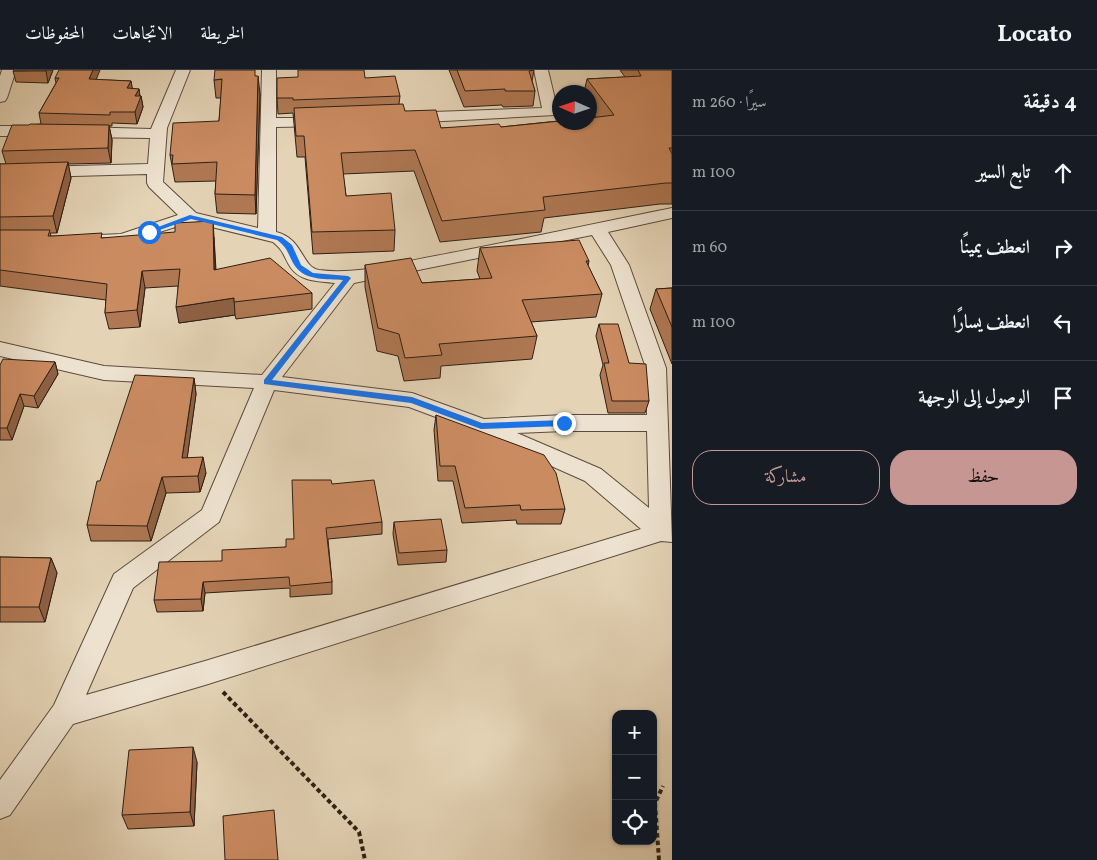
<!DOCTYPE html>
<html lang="ar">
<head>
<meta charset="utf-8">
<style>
  body { margin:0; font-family:Vollkorn,Amiri,serif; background:#242831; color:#f1f3f6; direction:rtl }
  .controls { position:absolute; right:15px; bottom:15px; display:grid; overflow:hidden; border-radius:10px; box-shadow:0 1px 4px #0004 }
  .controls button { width:45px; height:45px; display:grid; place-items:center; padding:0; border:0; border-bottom:1px solid #363941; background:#171b24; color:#f1f3f6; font:25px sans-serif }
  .compass { position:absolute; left:552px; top:15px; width:45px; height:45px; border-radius:50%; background:#171b24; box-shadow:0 1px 4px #0004; rotate:273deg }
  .stop { position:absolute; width:15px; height:15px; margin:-11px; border:4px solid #1a73e8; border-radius:50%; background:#fff }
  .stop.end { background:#1a73e8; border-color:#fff; box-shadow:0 1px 5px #0008 }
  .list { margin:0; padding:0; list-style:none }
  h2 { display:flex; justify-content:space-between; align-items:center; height:65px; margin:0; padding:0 20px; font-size:21px }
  h2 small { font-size:16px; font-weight:400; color:#9ea1a6 }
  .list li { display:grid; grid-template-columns:32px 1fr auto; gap:15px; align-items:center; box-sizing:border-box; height:75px; padding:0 20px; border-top:1px solid #363941 }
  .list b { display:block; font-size:19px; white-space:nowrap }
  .list em { font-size:16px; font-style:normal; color:#9ea1a6 }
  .actions { display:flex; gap:10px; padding:15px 20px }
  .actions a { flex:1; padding:11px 0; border:1px solid #c59692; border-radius:20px; text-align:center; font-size:18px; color:#c59692 }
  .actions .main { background:#c59692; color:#111 }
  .icon { flex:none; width:28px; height:28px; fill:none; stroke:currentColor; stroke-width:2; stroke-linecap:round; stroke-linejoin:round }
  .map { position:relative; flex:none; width:672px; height:790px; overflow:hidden; direction:ltr }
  header { display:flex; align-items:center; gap:30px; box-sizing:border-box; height:70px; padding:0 25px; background:#171b24; border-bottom:1px solid #363941 }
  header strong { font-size:24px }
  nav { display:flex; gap:28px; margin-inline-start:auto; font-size:18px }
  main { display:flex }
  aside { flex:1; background:#171b24 }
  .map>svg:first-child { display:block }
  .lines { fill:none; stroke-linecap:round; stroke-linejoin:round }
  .minor-casing { stroke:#5b4c3d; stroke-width:2 }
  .path { stroke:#2d1f15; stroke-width:4; stroke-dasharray:4.5 3; stroke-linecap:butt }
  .minor { fill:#ede2cf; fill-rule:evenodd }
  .wall { fill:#af7853; stroke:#2d1f15 }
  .shaded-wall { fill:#8e6144; stroke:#2d1f15 }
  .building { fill:#cb8b61; stroke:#2d1f15 }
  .route { fill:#1a73e8 }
</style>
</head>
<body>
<header>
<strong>Locato</strong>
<nav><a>الخريطة</a><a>الاتجاهات</a><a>المحفوظات</a></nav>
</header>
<main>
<aside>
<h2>4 دقيقة<small>سيرًا · 260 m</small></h2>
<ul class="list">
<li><svg class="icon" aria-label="ahead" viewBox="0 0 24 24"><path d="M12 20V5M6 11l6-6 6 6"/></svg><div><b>تابع السير</b></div><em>100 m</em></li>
<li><svg class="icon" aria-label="right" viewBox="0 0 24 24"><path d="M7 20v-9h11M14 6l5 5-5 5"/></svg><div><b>انعطف يمينًا</b></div><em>60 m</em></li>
<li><svg class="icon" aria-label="left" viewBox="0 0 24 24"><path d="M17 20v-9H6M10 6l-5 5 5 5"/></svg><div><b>انعطف يسارًا</b></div><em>100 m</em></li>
<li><svg class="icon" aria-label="arrive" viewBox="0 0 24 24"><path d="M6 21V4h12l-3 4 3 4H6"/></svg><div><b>الوصول إلى الوجهة</b></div></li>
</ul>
<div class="actions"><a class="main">حفظ</a><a>مشاركة</a></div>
</aside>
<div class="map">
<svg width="672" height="790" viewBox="0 0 672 790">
  <rect width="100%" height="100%" fill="#e4d3b5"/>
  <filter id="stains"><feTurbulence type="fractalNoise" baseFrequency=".004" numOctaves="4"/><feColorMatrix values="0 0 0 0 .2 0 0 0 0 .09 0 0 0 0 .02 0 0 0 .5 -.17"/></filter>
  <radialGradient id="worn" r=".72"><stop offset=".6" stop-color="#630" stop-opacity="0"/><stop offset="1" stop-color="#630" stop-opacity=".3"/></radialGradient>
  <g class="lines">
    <g class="minor-casing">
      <path id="minor" d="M2,0H16L7,28L5,31L0,32V6Z
        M176,0H190L167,58L163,112L196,143L258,158L262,0H276V48H329L332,51L329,54L324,56L276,57V162C304,169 301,197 319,200C357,205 397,193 435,186C514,171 593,154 672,138V148L608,162L629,195L666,298L672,472L661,471L205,615L73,654L10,745L0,749V710L54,635L114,504L202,440L254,318L104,310L0,286V272L104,296L262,305L335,213C319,211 301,212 291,198C283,186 285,182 273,172L191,152L122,174L100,173L97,169L100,165L121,164L178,145L149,117L147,113V104L0,108V98L148,94L150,68L80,67L74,65L72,62L74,59L80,57L151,59ZM592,165L611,195L646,298L647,345H564L484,349L412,323L282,307L354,213ZM274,320L409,337L473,361L585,411L641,459L205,591L86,625L133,518L219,452ZM564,361H647L649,438L601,399L517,363Z
        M534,0H548L558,42L555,45L406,53L401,51L398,48L401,45L406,43L542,38Z
        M0,56H40L45,58L48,61L45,64L40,66H0Z"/>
    </g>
    <path class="path" d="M223,622L359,762L365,790
      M659,790L655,733L663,716"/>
    <use href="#minor" class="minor"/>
  </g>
  <path class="wall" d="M53,0L48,13L16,12L13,1Z
    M449,0H534L532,11L535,21L533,36L503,37L502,35L464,37Z
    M620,0H672V134H660L544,148L541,162L440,172L414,101L343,104L346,126L395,160L394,181L313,184L305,87H297L293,43L278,44L277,28L365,8L400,26L399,34L405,41L441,58L501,57L596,47L590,38V22H584L587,9L625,7Z
    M255,6L260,24L256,144L217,143L215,124L216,111L175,112L170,85L219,51L221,28H216L214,10Z
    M55,8L131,11L132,19H139L140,26H141L143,37L137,54L112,53V56H109L112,70L111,93L68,94L71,108L57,163H50L51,166L103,168L214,167L216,200L312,223V239L236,249L235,245L179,253L178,216L145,218L140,257L109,259L105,243L106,230L0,216V94H6L2,81L29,55L41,54L39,43L56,13Z
    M480,178L589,191L588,196L602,224L596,247L531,252L537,266L532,289L441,296L440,308L404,311L398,286L377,281L365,217V195L422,213L480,209L477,201Z
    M672,218V294L650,239L656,219Z
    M599,254L629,293L649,331L645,343H608L600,305L603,295L596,266Z
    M55,292L58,304L38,338L24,336L12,370H0V295Z
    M194,308L196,324L187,388L206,403L200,422L166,423L151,471H91L87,455L100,411Z
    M436,345L565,439L561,454H517L516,450L462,453L453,411H438L434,360Z
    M332,414L382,452V464L328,469L332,512V524L290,527V518L205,523L203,541L157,542L154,530L222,491L286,477L294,469Z
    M394,452L447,480L446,492L398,495L393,464Z
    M0,487L51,488L57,503L45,552H0Z
    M197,692L194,756L128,759L122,745Z"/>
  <path class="shaded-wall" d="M46,0H53L48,13L46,1Z
    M93,0H100L92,20L89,9Z
    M258,6L260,24L256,144L255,125Z
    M131,11L133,22L127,18Z
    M139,19L140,29L141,26L143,37L137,54L135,42V26Z
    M109,55L112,70L111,93L108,78Z
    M68,92L71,108L57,163L53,146Z
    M213,151L214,167L216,216L214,200Z
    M142,201L145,218L140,257L137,240Z
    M234,228L235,245L179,253L176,237Z
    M55,292L58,304L38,338L34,326Z
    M194,308L196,324L185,404L182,388Z
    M20,324L24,336L12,370L7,358Z
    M203,387L206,403L200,422L198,406Z
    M162,407L166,423L151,471L147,456Z
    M51,488L57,503L45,552L39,537Z
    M203,512L205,523L203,541L201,529Z
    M193,677L197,692L194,756L190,742Z"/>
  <path class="building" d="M14,0H46V1H13Z
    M59,0H93L89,9L131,11L127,18L139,19L135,26H141L135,42H110V45L39,43L59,8H55Z
    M215,0H255V6H258L255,125L215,124L217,92L172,94L173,85H170L173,53L219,51L222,9L214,10Z
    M298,0H364L365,8L395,6L400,26L293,30V28H277V8L298,7Z
    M457,0H534L529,1L535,21H505V19L465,21Z
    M638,0H672V78H669L672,84V113H666L543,127L545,140L442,151L415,80L341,83L346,126L391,123L395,160L312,162L304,66H296L294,38L403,34L405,41L436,40L441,58L499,54L501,57L560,51V52H590V48L614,45L587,9L641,6Z
    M30,54L109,55L108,78L2,81L12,55H29Z
    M68,92L53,146L0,147V94Z
    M213,151L214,200L270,188L312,223L234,232V228L176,237L180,199L142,201L137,240L105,243L107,214L0,200V160H50L48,166H53L102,163L101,168L175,162V153Z
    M579,170L589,191H586L602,224L522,230L537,266L439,274L442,285L405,288L399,264L378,258L365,195L411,188L422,213L492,208L480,178Z
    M672,218V257L656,219Z
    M599,254H618L629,293L646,294L649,331H612L604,293H609Z
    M3,289L55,292L34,326L20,324L7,358H0V295Z
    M135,305L194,308L182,388L203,387L198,406L162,407L147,456L87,455L97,411H100Z
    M436,345L544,385L556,403L565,439L521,440L520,435L465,438L455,396H440Z
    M292,410H331L332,414L374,410L382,452L326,458L332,512L290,516L289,507L203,512L201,529L154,530L159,492L222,491V480L286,477V469H294Z
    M441,449L447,480L399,483L394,452Z
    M0,487L51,488L39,537H0Z
    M193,677L190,742L122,745L129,680Z
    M274,740L278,790H225L223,746Z"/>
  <path class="route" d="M190,145L282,167L292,175L301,195L313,203L348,206L351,208L272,310L412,327L482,353L564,350L568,353L564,356L481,359L411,333L264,314V310L343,210C328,209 305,211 295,196C287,184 290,180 277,170L191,149L151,163L145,162Z"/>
  <rect width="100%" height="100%" filter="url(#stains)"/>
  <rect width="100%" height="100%" fill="url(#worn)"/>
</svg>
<div class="controls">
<button>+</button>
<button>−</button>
<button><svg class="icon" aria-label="locate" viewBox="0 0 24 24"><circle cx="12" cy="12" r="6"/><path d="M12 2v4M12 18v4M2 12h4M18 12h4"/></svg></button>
</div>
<svg class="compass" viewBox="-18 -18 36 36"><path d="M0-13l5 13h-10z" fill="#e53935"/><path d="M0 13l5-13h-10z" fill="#9ea1a6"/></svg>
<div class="stop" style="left:149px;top:162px"></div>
<div class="stop end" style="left:564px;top:353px"></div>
</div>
</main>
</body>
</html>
